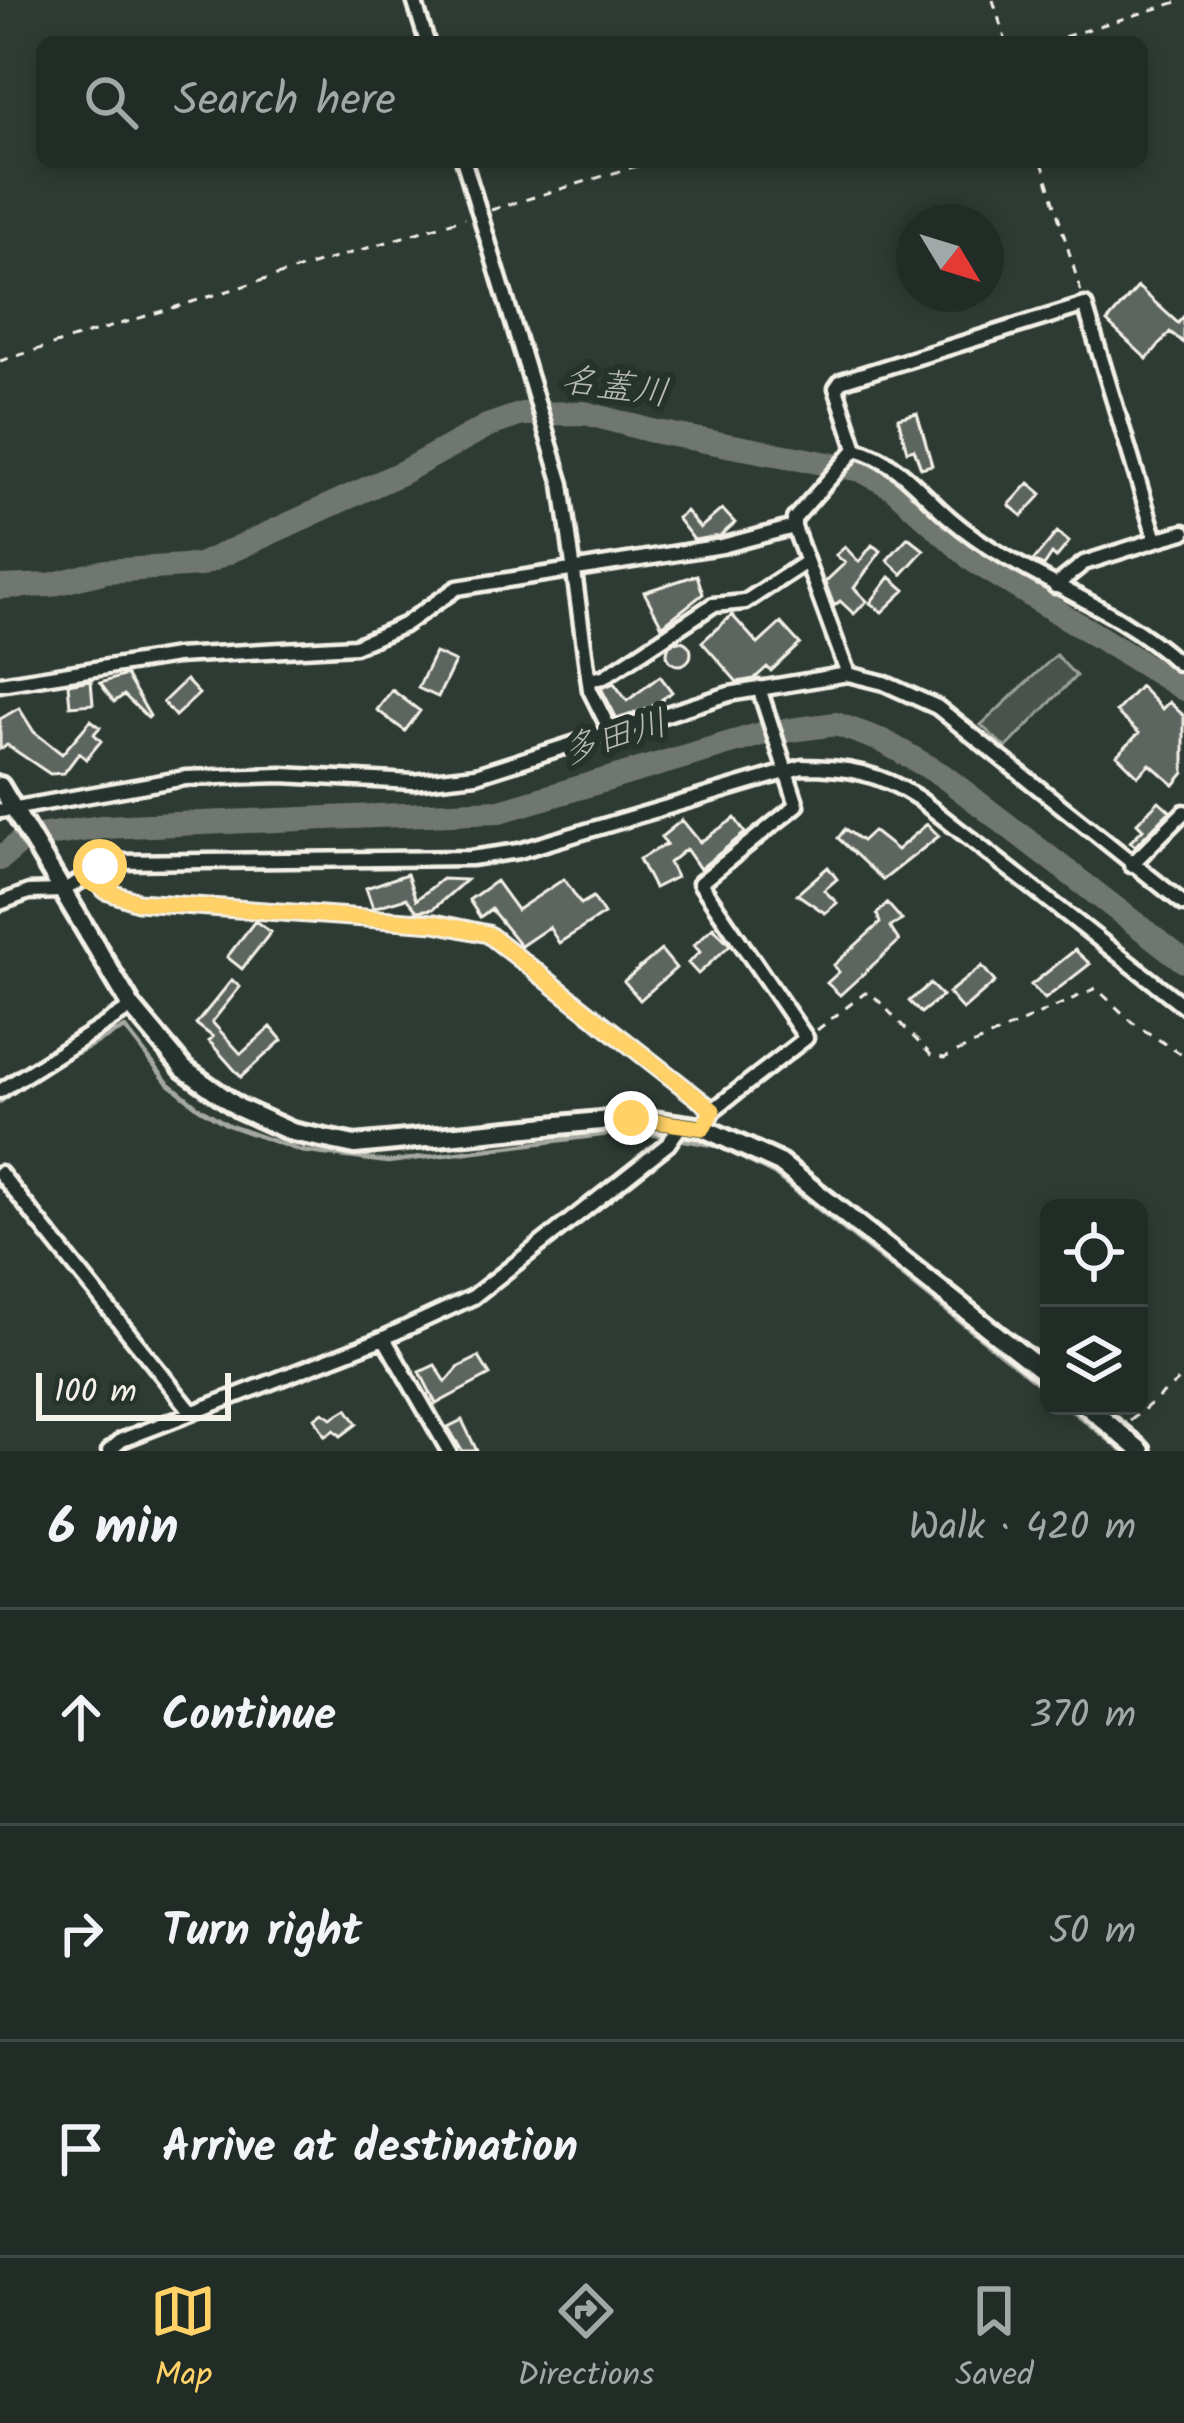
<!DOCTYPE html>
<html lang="en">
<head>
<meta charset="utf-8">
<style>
  body { margin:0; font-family:Kalam,"Klee One",sans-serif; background:#2a342f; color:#f1f3f6 }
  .controls { position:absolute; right:36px; bottom:36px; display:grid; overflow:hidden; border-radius:18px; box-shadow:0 6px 18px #0003 }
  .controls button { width:108px; height:108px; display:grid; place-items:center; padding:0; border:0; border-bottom:3px solid #3f4844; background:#222c27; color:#f1f3f6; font:60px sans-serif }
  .compass { position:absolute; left:896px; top:204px; width:108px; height:108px; border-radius:50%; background:#222c27; box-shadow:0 6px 18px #0003; rotate:128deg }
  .scale { position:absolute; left:36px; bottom:30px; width:195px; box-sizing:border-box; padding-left:12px; border:6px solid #f4f1e8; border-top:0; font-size:33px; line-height:42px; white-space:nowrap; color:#f4f1e8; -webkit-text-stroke:9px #26332d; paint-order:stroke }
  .stop { position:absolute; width:36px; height:36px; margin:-27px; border:9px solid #ffd166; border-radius:50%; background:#fff }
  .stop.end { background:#ffd166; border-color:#fff; box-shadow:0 3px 12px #0008 }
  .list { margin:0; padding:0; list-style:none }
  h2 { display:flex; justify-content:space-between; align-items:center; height:156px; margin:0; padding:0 48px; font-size:51px }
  h2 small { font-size:39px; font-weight:400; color:#a2a7a7 }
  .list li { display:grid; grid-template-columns:78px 1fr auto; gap:36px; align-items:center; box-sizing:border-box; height:216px; padding:0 48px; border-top:3px solid #3f4844 }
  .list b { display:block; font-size:45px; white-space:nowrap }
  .list em { font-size:39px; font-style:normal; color:#a2a7a7 }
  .icon { flex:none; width:66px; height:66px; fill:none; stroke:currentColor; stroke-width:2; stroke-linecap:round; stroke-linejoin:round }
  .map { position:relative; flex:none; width:1184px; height:1451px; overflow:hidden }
  .search { position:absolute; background:#222c27; box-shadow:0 6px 18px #0003; left:36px; right:36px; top:36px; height:132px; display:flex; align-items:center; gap:30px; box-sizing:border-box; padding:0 42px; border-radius:18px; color:#a2a7a7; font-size:45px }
  .sheet { height:804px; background:#222c27 }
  nav { display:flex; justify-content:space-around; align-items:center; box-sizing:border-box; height:168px; border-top:3px solid #3f4844; background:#222c27; font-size:33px; color:#a2a7a7 }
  nav a { display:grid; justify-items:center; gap:6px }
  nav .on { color:#ffd166 }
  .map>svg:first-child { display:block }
  .green { fill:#48524c; stroke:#9ea29a; stroke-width:3 }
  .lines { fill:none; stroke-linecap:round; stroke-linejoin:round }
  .stream { stroke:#a4a8a0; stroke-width:4.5 }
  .river { stroke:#6f7770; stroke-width:24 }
  .building { fill:#5c655e; stroke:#f4f1e8; stroke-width:3 }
  .street-casing { stroke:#f4f1e8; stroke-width:21 }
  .secondary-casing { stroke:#f4f1e8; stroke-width:26 }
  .path { stroke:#f4f1e8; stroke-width:3; stroke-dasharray:9 9; stroke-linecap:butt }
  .street { stroke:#26332d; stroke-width:12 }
  .secondary { stroke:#26332d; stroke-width:16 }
  .route { stroke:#ffd166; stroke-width:15 }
  .labels { text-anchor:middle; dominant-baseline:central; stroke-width:12; stroke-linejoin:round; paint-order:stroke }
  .water-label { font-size:36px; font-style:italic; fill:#b8bab2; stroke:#26332d }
</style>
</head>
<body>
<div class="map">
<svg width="1184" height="1451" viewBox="0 0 1184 1451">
  <rect width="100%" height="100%" fill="#2e3b34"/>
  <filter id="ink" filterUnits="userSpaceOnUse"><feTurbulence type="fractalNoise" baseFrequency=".00833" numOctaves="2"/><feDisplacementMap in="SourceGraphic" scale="24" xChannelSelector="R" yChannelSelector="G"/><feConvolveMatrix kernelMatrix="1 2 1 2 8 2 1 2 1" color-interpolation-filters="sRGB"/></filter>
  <g filter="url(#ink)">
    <path class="green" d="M1056,655L1076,676L1006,748L981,725Z"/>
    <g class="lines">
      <path class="stream" d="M0,1102L46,1069L125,1028L167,1082L199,1108L228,1125L301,1151L388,1162L633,1131L718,1146L774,1174L1049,1392
        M1066,1406L1123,1451"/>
      <path class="river" d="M0,587L50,585L106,571L200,565L403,472L487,426L522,414L585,413L652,431L861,470L892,487L974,561L1184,689
        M0,859L25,838L102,827L500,811L761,734L836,724L883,741L942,775L1184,961"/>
    </g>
    <path class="building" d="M1138,287L1178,323L1184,316V343L1170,332L1147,359L1107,322Z
      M917,413L932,465L921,468L914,449L907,451L898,418Z
      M1029,483L1042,494L1022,516L1009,505Z
      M722,509L735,523L720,536L694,540L677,518L686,511L700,528Z
      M1057,532L1069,542L1056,558L1052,554L1044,566L1033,561Z
      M908,537L924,550L902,574L887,560Z
      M872,545L881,551L854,588L867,601L854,614L840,601L834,606L825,582L845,563L836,555L845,547L859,562Z
      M697,575L703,594L662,626L644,592Z
      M890,577L905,590L882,612L870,603Z
      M732,615L758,644L781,623L800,644L771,671L767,667L754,679L737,682L702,642Z
      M667 653a12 12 0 1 1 24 0a12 12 0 1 1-24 0Z
      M435,653L455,662L438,697L418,688Z
      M126,675L150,716L148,718L124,695L114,702L100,683Z
      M660,676L672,692L650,708L617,719L601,688L614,683L627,701Z
      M91,680L93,704L70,706L68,684Z
      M186,680L199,694L175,716L163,702Z
      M1140,686L1162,709L1169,702L1184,716V773L1174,785L1150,764L1138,776L1117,755L1139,733L1116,712Z
      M392,690L420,711L405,731L377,710Z
      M19,708L34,732L62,754L91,720L100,727L94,734L101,741L86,759L79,753L64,773L50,774L7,745L0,749V719Z
      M1159,801L1170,811L1135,846L1130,842L1143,829L1137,823Z
      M735,818L745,833L700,869L686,849L669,863L676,877L654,888L639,859L667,844L661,837L682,820L700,842Z
      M927,824L939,836L883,880L838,838L845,829L862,841L873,831L897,850Z
      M828,867L837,879L824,890L837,903L825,913L797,894Z
      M407,874L416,900L442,879L466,880L433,909L417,911L406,898L373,908L366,888Z
      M564,879L581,904L593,897L604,914L559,943L549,927L521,946L491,909L480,917L469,900L496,881L517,910Z
      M887,903L902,920L890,927L899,941L840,995L827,983L839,972L834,965L880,923L877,914Z
      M255,921L271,932L242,969L227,957Z
      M713,927L730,945L698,974L688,963L700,952L694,945Z
      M661,950L676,968L640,1000L624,981Z
      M1075,950L1090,964L1045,999L1031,985Z
      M982,966L995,982L963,1010L948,993Z
      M232,980L240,987L212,1022L241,1054L271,1027L282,1040L241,1077L209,1041L213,1037L196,1024Z
      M930,984L942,996L921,1013L909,1001Z
      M479,1357L490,1375L436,1404L420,1372L435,1365L446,1382L459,1367Z
      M347,1409L357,1424L341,1436L334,1430L325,1436L315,1418L323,1412L332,1418Z
      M462,1420L477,1451H462L448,1427Z"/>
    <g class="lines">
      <g class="street-casing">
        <path id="street" d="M414,0L427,42
          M464,162L562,484L590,690L611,732
          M856,449C900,462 917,490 951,519C1019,577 1113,602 1178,663
          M1055,586L1084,563L1156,540
          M848,674L794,527V519L856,449L836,388L841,381L1085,305L1156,540L1184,532
          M591,679L604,677L713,605L745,602L806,562
          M0,684L176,656L355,646L404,625L457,588L722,546L794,527
          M0,811L185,778L282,775L413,782L476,775L729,694L848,674L884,683L937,707L1184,904
          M1131,865L1184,812
          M88,875L106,891L138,902L435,923L488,934L713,1110L703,1128
          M0,903L29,892L61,891L117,862L471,858L519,851L802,767C847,767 880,773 918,798L1184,1006
          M0,1091L132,1007
          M713,1110L806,1038L700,883L797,805L759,688
          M0,1173L191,1411
          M384,1338L449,1451
          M109,1451L122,1440L384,1338L473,1297L668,1144L682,1124"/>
      </g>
      <g class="secondary-casing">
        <path id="secondary" d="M0,786L132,1007L184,1069L239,1108L292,1132L355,1145L631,1118L703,1128L780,1163L1049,1376
          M1087,1406L1141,1451"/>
      </g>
      <path class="path" d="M993,0L1006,42
        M1047,42L1184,0
        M1042,162L1081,292
        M491,210L650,162
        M0,361L465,218
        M817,1030L865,993L872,994L931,1055L944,1058L1096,988L1133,1023L1184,1056
        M1130,1421L1184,1376"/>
      <use href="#street" class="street"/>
      <use href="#secondary" class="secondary"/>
    </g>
  </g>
  <g class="lines" filter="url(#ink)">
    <path class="route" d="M100,866L88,874L106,891L138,902L435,923L488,934L713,1110L703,1128L631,1118"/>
  </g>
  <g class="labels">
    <g class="water-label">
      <text transform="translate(615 388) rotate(8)">名蓋川</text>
      <text transform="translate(615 739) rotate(-17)">多田川</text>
    </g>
  </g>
</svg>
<div class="controls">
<button><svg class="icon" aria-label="locate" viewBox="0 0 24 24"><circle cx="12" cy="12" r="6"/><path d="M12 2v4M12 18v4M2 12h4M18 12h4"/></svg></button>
<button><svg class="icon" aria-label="layers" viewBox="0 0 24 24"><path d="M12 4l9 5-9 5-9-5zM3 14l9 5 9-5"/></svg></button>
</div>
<svg class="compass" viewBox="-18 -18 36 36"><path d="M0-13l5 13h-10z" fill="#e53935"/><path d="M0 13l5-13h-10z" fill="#a2a7a7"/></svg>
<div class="scale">100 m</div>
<div class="stop" style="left:100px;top:866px"></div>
<div class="stop end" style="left:631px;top:1118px"></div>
<div class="search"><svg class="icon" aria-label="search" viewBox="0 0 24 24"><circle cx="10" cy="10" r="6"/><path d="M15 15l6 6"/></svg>Search here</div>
</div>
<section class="sheet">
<h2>6 min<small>Walk · 420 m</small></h2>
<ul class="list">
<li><svg class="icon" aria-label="ahead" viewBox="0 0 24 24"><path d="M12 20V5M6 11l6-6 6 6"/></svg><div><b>Continue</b></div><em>370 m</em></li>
<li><svg class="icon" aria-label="right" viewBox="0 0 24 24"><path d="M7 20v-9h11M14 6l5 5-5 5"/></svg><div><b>Turn right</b></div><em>50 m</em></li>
<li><svg class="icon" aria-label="arrive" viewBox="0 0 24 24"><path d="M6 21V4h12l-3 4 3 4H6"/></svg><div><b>Arrive at destination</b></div></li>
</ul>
</section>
<nav>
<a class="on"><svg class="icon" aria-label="map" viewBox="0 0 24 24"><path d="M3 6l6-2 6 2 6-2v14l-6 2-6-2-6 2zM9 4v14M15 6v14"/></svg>Map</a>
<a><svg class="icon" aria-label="directions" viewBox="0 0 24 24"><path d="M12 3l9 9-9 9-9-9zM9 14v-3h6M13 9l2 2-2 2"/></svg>Directions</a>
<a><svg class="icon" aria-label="saved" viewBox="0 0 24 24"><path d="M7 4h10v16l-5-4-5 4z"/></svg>Saved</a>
</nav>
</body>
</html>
